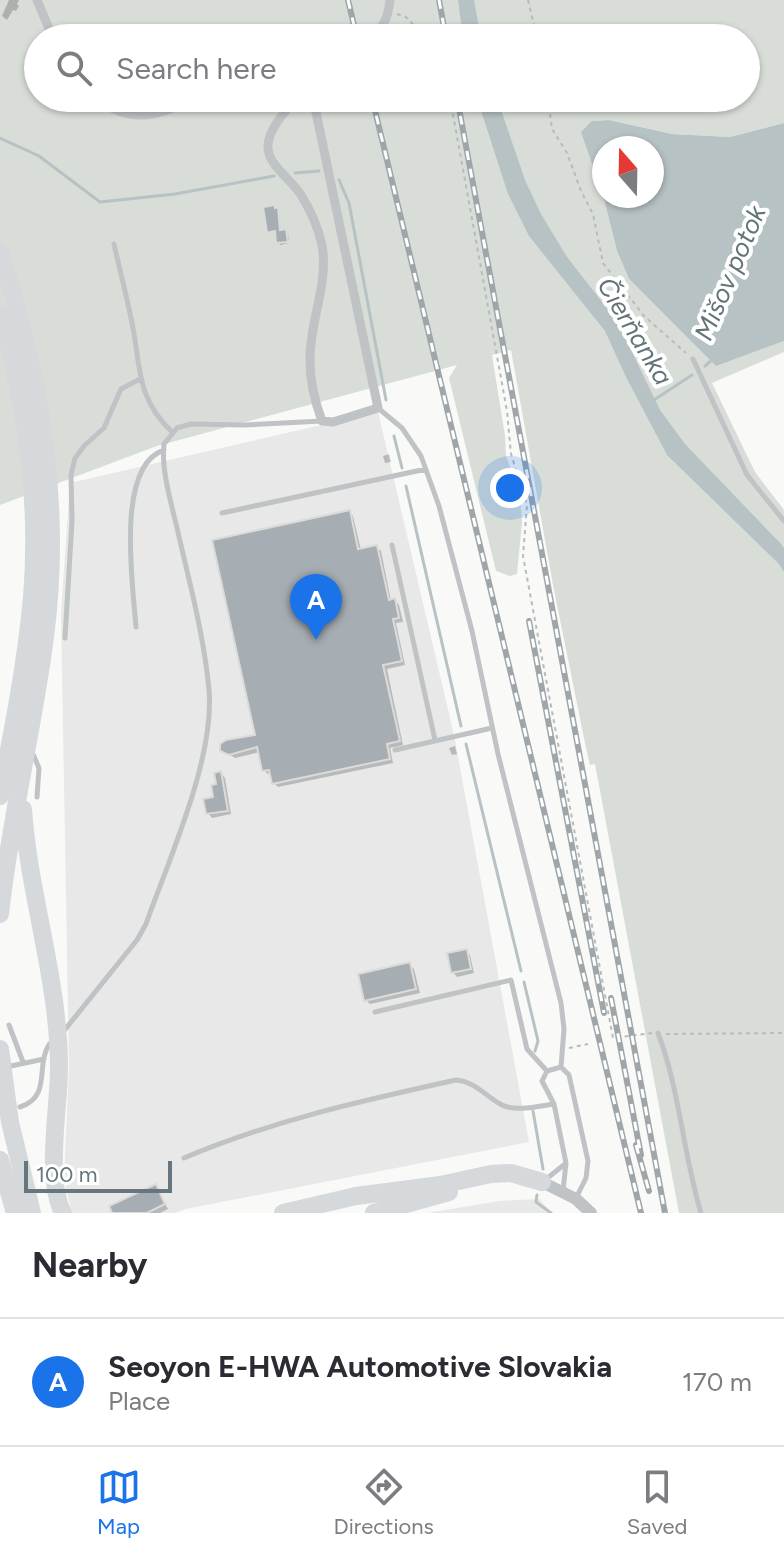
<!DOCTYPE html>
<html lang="en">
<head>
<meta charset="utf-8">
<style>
  body { margin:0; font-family:Figtree,sans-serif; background:#f2f2f3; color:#2b2b33 }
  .compass { position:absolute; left:592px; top:136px; width:72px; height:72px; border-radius:50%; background:#fff; box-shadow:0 2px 6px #0004; rotate:340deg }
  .scale { position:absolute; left:24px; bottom:20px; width:148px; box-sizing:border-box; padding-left:8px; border:4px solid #67767e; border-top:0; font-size:22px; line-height:28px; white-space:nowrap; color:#67767e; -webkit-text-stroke:6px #fff; paint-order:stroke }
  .you { position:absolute; left:510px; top:488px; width:28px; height:28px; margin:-20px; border:6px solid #fff; border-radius:50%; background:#1a73e8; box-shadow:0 0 0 12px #1a73e833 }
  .badge { display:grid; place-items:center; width:52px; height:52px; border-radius:50%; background:#1a73e8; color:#fff; font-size:26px; font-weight:700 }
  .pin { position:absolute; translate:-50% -66px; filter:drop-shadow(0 2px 4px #0008) }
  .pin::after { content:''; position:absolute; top:42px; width:28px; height:24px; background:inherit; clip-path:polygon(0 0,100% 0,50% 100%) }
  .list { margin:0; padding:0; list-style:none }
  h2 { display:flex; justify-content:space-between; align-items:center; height:104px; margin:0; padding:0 32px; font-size:34px }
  h2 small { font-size:26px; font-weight:400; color:#7c7c81 }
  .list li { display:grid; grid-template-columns:52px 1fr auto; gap:24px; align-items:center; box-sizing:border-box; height:128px; padding:0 32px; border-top:2px solid #e1e1e2 }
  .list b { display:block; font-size:30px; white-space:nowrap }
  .list p { margin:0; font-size:26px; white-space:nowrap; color:#7c7c81 }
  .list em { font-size:26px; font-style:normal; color:#7c7c81 }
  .icon { flex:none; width:44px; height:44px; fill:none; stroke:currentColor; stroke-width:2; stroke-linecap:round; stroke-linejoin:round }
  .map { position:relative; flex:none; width:784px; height:1213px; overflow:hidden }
  .search { position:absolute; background:#fff; box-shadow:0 2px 6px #0004; left:24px; right:24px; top:24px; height:88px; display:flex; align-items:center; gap:20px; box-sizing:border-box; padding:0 28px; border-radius:44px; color:#7c7c81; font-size:30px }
  .sheet { height:232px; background:#fff }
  nav { display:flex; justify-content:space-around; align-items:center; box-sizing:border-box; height:112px; border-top:2px solid #e1e1e2; background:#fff; font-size:22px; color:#7c7c81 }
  nav a { display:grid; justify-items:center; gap:4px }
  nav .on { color:#1a73e8 }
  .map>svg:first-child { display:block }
  .built { fill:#e7e8e7 }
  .green { fill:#d9ddd7; fill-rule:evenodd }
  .water { fill:#b7c2c5; fill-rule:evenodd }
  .shadow { fill:#0003 }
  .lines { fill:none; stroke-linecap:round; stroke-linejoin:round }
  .stream { stroke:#b7c2c5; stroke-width:3 }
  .building { fill:#a7aeb3; stroke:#dbdbd9; stroke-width:2 }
  .path { stroke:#b7bbbd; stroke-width:2; stroke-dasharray:4 4; stroke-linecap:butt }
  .service { stroke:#bfc3c6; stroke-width:5 }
  .minor { stroke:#bfc3c6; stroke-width:9 }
  .tertiary { stroke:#bfc3c6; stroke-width:12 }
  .motorway { stroke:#d5d9db; stroke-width:18 }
  .rail-casing { stroke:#9fa6aa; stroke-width:6 }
  .rail { stroke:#fff; stroke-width:3; stroke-dasharray:9; stroke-linecap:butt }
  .labels { text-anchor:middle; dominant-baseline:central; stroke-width:8; stroke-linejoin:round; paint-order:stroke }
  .water-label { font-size:26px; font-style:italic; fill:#627478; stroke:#fff }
</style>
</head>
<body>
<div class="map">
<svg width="784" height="1213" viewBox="0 0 784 1213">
  <rect width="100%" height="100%" fill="#f9f9f7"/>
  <path class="built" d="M378,412L454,735L529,1142L186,1209L175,1213H72L64,1179L69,1068L61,613L70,483Z
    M540,1199L551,1213H427L499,1201Z"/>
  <path class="green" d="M0,0H784V123L730,137L672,134L609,120L592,121L603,195L617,251L629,279L716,365L784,341V352L712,383L755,472L784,510V1213H679L595,764L590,765L586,748L553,585L511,350L492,355L505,436L506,456L520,494L522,522L517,574L510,576L496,571L449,378L457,365L157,446L0,505ZM38,38H746V98H38Z"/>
  <path class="water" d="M458,0H474L481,38H463Z
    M477,98H497L525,180L541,214L567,257L617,321L660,410L685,444L781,544L784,548V572L778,563L667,455L626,377L605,331L529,236L508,194Z
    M609,120L672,134L730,137L784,123V341L716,366L629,279L617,251L603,195L581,132L592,121ZM652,148V196H604V148Z"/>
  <path class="shadow" d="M9,0H19L17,4L19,6L16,11L13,10L7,20L2,16Z
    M274,207L279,212L281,232L288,233L289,243L280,245L277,233L269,232Z
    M389,454L391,462L385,463L383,456Z
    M349,512L353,516L361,550L376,547L381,551L391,601L395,600L399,605L403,622L396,623L405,665L387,669L403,745L390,748L393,763L278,787L274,783L272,774H268L264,770L260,752L235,758L222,750L257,737Z
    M455,746L457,754L452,755L449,748Z
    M221,773L225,778L231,814L212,818L208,813L215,798Z
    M466,951L470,955L474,973L457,977L453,972Z
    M410,965L414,969L420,993L370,1004L366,1000Z
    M155,1186L168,1209L160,1213H115Z"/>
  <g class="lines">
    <path class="stream" d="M0,138L39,156L100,202L175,194L274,176
      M295,173L319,171
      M339,180L349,203L386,400
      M705,366L713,359
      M654,400L692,375
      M394,436L402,468
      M406,486L461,726
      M466,744L521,971
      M524,982L538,1041L535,1051
      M533,1111L543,1169
      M537,1195L536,1202L551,1213"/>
  </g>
  <path class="building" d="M275,205V208L278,207L280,230L286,229L288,242L276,243L275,231L267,233L263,207Z
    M350,510L358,549L377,545L389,600L395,598L399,618L393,619L402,661L383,665L400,741L387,744L390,759L272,784L269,770L262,771L257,747L229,755L220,751V744L226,740L255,735L212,540Z
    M221,771L228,811L206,814L203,799L213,797L211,785L216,784L214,773Z
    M467,949L471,969L451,973L447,953Z
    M410,962L416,989L364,1001L358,974Z
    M156,1184L165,1204L147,1213H112L109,1206Z"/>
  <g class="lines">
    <path class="path" d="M528,0L537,38
      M397,14L406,17L426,38
      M450,98L507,411L511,454L527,505L523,556L613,1038L652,1033
      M548,98L552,129L567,153L581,191L593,214L603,263L645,317L686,353
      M666,1034L784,1033
      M569,1048L588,1044"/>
    <path class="service" d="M114,244C120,271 127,297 132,323C141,367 136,398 172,432
      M693,359L747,475L784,521
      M378,408L402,428L421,456L439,506L472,631L498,754L561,1003L564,1029L561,1067
      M222,513L426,469
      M392,545L435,740
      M136,627C133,585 115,466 164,450
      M65,638L72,521L71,475L75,458L85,445L104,428L121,389L140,379
      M395,750L492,728
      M32,752L39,768L37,797
      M375,1012L511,980L527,1049L547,1071
      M9,1025L23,1062
      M63,1032L137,940L146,924C169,859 215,758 209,690C204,635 189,581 177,528C171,502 161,470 164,444L177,428L191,424L244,425L322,421
      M658,1033C680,1091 683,1154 701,1213
      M11,1066L44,1059
      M561,1067L547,1071L542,1081L554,1104L566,1163L563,1191
      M561,1067L569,1075L588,1161L586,1178L576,1198
      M20,1107C54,1096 33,1062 52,1041
      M184,1158C274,1120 361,1101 456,1080C476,1082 485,1096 502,1105C516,1112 539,1106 554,1104
      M545,1180L565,1164"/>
    <path class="minor" d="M37,0L53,38
      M364,38C383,32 388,19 390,0
      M97,98C131,126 161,115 197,98
      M296,98C286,111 269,128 268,145C266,164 292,180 301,195C311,211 318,227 322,245C329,285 309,322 310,361C310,381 315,402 322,421L333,422L378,408L313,98"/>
    <path class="tertiary" d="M542,1182L576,1199L591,1213"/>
    <path class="motorway" d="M0,252C41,375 62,507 45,637C33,730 10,820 0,914
      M0,314C26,405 40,502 32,597C26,664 13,730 0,796
      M23,809C29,896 59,980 59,1068C59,1109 45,1178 63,1213
      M0,1049L10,1122L32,1213
      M0,1160L15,1213
      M283,1213L356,1196L440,1185L491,1174L511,1173L542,1182
      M374,1213L449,1192"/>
    <g class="rail-casing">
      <path id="rail" d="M348,0L357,38
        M439,0L446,38
        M372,98L641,1213
        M457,98L665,1213
        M529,621L604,1013
        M611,998L641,1155
        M636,1145L649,1191"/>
    </g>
    <use href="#rail" class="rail"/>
  </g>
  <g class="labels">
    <g class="water-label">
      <text transform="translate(730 273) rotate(-67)">Mišov potok</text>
      <text transform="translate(635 331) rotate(59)">Čierňanka</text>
    </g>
  </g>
</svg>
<svg class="compass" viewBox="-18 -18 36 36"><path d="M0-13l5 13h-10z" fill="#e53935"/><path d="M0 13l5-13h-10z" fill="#7c7c81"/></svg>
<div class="scale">100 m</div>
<div class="you"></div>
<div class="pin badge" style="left:316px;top:640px">A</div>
<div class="search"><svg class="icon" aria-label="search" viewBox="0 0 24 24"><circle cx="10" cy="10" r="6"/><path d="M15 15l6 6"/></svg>Search here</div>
</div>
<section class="sheet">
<h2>Nearby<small></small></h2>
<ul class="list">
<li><span class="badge">A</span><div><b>Seoyon E-HWA Automotive Slovakia</b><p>Place</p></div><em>170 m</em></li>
</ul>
</section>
<nav>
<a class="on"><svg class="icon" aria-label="map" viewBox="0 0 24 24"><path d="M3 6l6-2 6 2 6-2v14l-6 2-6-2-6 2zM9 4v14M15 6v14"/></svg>Map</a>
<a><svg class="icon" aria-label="directions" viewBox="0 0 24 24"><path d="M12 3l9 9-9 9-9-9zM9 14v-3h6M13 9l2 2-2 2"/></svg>Directions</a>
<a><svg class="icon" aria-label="saved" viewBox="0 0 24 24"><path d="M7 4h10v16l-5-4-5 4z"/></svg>Saved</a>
</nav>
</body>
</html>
